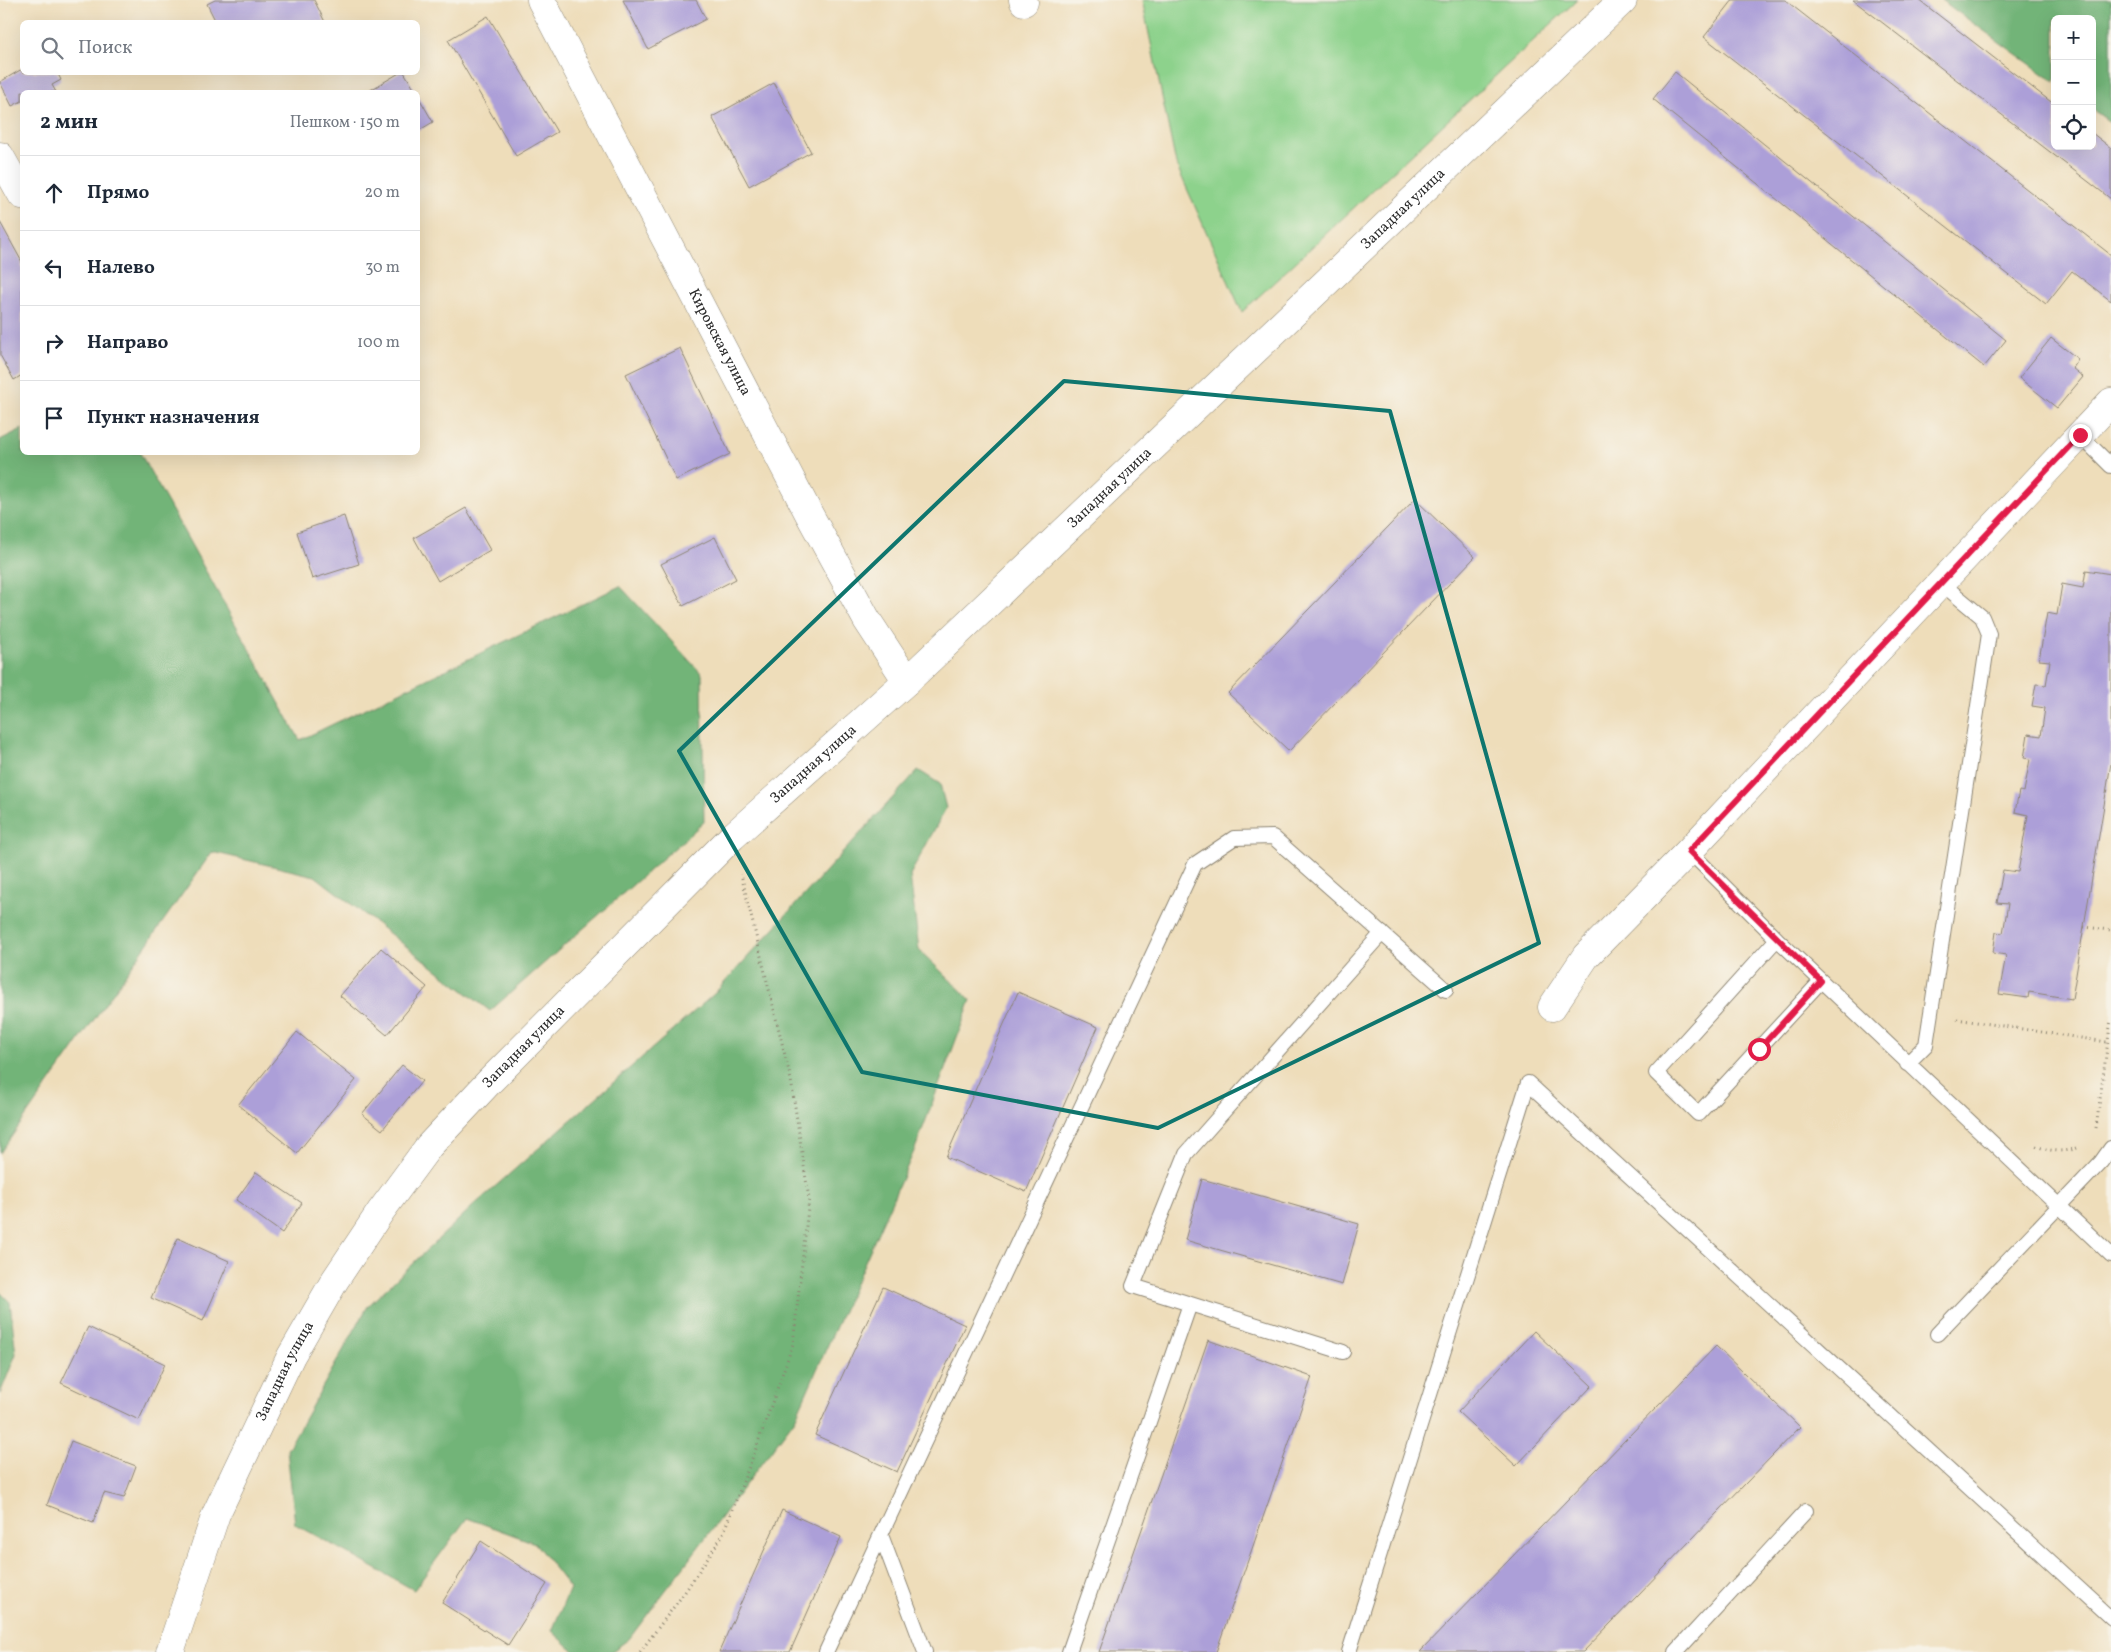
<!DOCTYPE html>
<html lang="ru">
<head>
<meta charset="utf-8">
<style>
  body { margin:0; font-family:Vollkorn,serif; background:#f2f2f3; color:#1f2937 }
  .controls { position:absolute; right:15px; top:15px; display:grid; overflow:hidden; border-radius:8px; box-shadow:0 5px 20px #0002 }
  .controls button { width:45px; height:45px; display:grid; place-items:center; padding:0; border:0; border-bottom:1px solid #e0e1e3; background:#fff; color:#1f2937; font:25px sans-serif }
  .stop { position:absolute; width:15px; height:15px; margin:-11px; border:4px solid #e11d48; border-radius:50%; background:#fff }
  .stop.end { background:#e11d48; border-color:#fff; box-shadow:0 1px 5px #0008 }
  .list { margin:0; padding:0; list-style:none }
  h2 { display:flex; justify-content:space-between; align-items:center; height:65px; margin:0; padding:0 20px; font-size:21px }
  h2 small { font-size:16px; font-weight:400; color:#747a83 }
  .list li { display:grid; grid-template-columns:32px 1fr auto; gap:15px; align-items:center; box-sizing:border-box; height:75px; padding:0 20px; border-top:1px solid #e0e1e3 }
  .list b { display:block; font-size:19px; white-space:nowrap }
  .list em { font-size:16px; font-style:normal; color:#747a83 }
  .icon { flex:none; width:28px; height:28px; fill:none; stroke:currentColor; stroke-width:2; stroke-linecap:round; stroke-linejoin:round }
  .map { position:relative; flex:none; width:2111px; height:1652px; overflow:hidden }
  .search { position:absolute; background:#fff; box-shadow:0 5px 20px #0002; left:20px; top:20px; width:400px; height:55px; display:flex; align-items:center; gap:12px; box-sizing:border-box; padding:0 18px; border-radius:8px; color:#747a83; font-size:19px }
  .panel { position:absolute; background:#fff; box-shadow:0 5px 20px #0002; left:20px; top:90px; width:400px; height:365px; border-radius:8px }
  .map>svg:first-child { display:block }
  .green { fill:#8dd28c; stroke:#5c7e5c }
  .forest { fill:#72b478; stroke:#4e7052 }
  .building { fill:#ac9fd8 }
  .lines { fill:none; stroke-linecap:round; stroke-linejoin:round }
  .lane-casing { stroke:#8c8472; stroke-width:16 }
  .street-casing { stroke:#8c8472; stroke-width:29 }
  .secondary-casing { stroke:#8c8472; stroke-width:29 }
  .path { stroke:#8c8472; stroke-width:3; stroke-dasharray:1 4; stroke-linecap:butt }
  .lane { stroke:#fff; stroke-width:14 }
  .street { stroke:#fff; stroke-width:28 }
  .secondary { stroke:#fff; stroke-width:28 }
  .route { stroke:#e11d48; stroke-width:6 }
  .marked { fill:none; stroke:#0f766e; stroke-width:4; stroke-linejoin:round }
  .labels { text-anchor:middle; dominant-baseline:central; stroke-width:4; stroke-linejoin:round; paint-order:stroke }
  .street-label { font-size:15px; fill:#2b2b2b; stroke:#f7f3e8 }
</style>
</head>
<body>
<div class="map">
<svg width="2111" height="1652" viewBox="0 0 2111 1652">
  <rect width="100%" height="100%" fill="#f7f3e8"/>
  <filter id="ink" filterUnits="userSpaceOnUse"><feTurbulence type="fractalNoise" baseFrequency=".02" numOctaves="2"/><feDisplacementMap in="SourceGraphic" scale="10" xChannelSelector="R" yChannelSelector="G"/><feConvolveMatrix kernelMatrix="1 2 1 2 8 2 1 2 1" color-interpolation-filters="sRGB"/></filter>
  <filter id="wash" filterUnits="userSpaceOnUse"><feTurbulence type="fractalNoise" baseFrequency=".0096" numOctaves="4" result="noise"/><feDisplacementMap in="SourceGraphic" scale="20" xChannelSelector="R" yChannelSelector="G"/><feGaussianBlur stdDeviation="1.12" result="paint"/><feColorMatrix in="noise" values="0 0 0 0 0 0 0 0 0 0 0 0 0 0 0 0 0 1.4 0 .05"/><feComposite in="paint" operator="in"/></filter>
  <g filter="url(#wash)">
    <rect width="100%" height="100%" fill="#eeddba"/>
    <path class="green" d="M1142,0H1577L1242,312L1176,164Z"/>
    <path class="forest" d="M1941,0H2111V123L2092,109V19H2055V82Z
      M22,429V452L140,453L300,740L620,586L702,674L704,822L490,1011L315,876L212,852L0,1153V440Z
      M918,770L940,784L946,808L910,875L919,950L971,1000L915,1149L795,1419L629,1639L611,1652H575L552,1631L570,1588L535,1543L467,1518L414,1590L295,1524L287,1450L368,1306L473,1206L714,994Z
      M0,1292L10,1302L16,1354L0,1394Z"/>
    <g id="blocks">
      <path class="building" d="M215,0H314L325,22H216L207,4Z
        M623,0H696L706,19L648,49Z
        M1733,0H1785L2111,255V301L2072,271L2046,304L1704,37Z
        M1853,0H1919L2055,105V146H2092V133L2111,148V199Z
        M488,16L557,132L516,156L448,40Z
        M22,69V72H57L61,80L52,85L56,92H22V101L12,106L0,82Z
        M401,72H404L416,92H367Z
        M1675,72L2006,340L1984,367L1653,99Z
        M774,83L811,152L749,186L712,117Z
        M418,96L433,122L418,131Z
        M0,222L22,262V375L14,380L0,355Z
        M2051,338L2078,359L2072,368L2083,377L2057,408L2019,378Z
        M680,348L730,454L676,480L626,374Z
        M1415,499L1475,557L1289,751L1228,693Z
        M466,508L490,550L438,581L414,538Z
        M344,516L359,564L312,579L297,532Z
        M715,537L736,579L683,606L661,564Z
        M2086,570L2111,574V763L2072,999L2029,992L2028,998L1999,994L2006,955L1993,953L1996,932L2003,933L2008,904L1997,903L2003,870L2018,872L2028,815L2015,812L2019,791L2024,792L2030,759L2024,758L2028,734L2041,736L2045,708L2032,706L2036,684L2046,685L2050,661L2039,660L2047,613L2057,615L2062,584L2083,588Z
        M381,948L427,987L387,1035L340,996Z
        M1018,992L1098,1027L1026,1192L946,1157Z
        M297,1032L356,1080L297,1153L238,1105Z
        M402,1065L422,1081L382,1130L362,1114Z
        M256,1172L302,1203L282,1233L236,1200Z
        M1202,1179L1359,1224L1342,1285L1185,1240Z
        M178,1238L229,1261L203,1321L151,1298Z
        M883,1287L965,1325L897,1472L815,1435Z
        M88,1327L165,1364L139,1420L61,1383Z
        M1534,1331L1592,1386L1516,1466L1458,1412Z
        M1208,1340L1312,1377L1216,1652H1099Z
        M1716,1346L1800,1427L1583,1652H1420Z
        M71,1441L136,1466L124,1498L104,1493L93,1523L47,1505Z
        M782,1510L841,1537L790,1652H719Z
        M481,1541L547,1584L508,1645L442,1603Z"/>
    </g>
  </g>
  <g filter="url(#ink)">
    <use href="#blocks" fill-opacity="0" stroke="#8c8472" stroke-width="1"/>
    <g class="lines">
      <g class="lane-casing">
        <path id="lane" d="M2080,435L2111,466
          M1689,851L1777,939L2111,1255
          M1777,939L1656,1073L1698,1114L1821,981
          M1907,1064L1926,1045L1989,634L1982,617L1941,583
          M1937,1334L2101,1162L2111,1148
          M1343,1352L1133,1286L1186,1154L1382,933
          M881,1535L925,1652
          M826,1652L1195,864L1234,838L1273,837L1446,990
          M1069,1652L1190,1304
          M1349,1652L1528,1083L2111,1618
          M1676,1652L1806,1511"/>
      </g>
      <g class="street-casing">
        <g id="street">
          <path id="s1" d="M541,0L809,514L867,620L907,681"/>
          <path d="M1023,0L1024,2"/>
          <path d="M0,156L22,195"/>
          <path d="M1552,1007L1586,956L1689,851L2111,402"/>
        </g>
      </g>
      <g class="secondary-casing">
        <g id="secondary">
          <path id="s2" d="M170,1652L216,1514L291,1356L335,1280L381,1211L429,1146L489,1082L732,837L907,681L1623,0"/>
        </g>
      </g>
      <path class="path" d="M2107,791L2111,792
        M2084,927L2111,930
        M1957,1019L2107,1042
        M2096,1128L2111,1019
        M2036,1146C2049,1151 2063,1153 2076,1148
        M640,1652L685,1592L722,1536L754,1454L793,1344L809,1199L791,1080L741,874"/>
      <use href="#lane" class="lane"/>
      <use href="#street" class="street"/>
      <use href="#secondary" class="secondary"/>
    </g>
  </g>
  <g class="lines" filter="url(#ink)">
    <path class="route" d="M1759,1049L1821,981L1689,851L2080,435"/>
  </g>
  <path class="marked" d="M1064,381L1390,411L1539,943L1158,1128L862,1072L679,751Z"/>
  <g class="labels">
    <g class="street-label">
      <text stroke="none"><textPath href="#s2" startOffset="1924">Западная улица</textPath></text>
      <text stroke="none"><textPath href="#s1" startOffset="386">Кировская улица</textPath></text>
      <text stroke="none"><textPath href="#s2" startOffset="1519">Западная улица</textPath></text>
      <text stroke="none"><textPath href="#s2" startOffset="1114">Западная улица</textPath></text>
      <text stroke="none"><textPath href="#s2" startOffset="709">Западная улица</textPath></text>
      <text stroke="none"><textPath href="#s2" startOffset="304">Западная улица</textPath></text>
    </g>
  </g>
</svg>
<div class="controls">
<button>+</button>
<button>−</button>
<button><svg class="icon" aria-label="locate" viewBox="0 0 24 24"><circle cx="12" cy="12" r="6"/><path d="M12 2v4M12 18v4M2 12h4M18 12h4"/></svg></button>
</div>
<div class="stop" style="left:1759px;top:1049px"></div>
<div class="stop end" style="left:2080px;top:435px"></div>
<div class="search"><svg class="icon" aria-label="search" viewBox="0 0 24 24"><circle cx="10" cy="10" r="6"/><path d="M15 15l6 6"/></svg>Поиск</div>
<section class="panel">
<h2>2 мин<small>Пешком · 150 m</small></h2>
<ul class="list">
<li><svg class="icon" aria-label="ahead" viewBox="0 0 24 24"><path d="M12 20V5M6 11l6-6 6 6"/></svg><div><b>Прямо</b></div><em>20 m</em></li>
<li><svg class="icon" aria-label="left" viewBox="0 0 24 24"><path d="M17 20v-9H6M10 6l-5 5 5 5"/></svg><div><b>Налево</b></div><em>30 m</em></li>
<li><svg class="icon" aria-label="right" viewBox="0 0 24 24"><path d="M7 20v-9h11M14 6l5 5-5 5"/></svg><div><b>Направо</b></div><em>100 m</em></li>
<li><svg class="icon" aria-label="arrive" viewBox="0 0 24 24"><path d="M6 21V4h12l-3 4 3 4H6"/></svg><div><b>Пункт назначения</b></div></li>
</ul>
</section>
</div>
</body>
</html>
